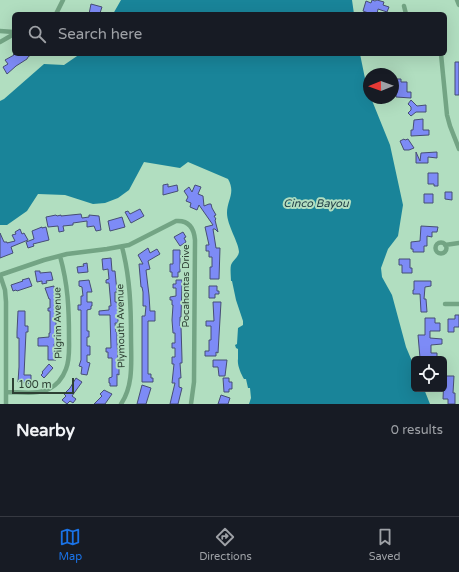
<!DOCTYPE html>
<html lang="en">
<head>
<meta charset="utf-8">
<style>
  body { margin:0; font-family:"Varela Round",sans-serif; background:#242831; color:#f1f3f6 }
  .controls { position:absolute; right:12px; bottom:12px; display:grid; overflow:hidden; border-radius:6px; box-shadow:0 4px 16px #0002 }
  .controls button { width:36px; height:36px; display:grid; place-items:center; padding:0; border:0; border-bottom:1px solid #363941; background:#171b24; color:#f1f3f6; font:20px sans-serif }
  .compass { position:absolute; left:363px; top:68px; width:36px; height:36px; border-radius:50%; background:#171b24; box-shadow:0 4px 16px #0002; rotate:269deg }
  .scale { position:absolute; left:12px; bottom:10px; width:62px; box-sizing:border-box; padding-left:4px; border:2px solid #2e4034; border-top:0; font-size:11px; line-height:14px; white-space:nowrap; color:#2e4034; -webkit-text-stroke:3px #b1dec0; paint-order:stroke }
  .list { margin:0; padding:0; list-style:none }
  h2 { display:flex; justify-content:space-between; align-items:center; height:52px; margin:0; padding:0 16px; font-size:17px }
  h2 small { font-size:13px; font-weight:400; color:#9ea1a6 }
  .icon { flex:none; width:22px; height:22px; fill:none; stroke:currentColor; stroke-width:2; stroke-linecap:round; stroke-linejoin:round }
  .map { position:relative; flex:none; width:459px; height:404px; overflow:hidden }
  .search { position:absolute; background:#171b24; box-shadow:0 4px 16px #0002; left:12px; right:12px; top:12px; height:44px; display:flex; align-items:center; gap:10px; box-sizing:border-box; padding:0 14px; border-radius:6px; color:#9ea1a6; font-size:15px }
  .sheet { height:112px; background:#171b24 }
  nav { display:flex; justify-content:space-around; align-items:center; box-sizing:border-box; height:56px; border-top:1px solid #363941; background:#171b24; font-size:11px; color:#9ea1a6 }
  nav a { display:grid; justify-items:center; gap:2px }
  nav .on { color:#1a73e8 }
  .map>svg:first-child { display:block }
  .water { fill:#198499 }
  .building { fill:#7d8bf6; stroke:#474e74 }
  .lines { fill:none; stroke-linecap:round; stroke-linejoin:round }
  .street { stroke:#73a484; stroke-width:4.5 }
  .labels { text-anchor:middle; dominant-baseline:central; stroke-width:4; stroke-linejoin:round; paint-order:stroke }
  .street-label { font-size:10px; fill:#2e4034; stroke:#b1dec0 }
  .water-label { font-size:11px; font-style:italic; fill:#213e46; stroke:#b1dec0 }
</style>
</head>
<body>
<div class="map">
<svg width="459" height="404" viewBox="0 0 459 404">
  <rect width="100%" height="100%" fill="#b1dec0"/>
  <path class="water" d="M121,0H352L354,14H113Z
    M80,54H360L369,98H371L390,145L403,205L398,236L388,249L381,268L382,277L392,295L406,347L414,366V389H424L430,404H249L251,398L250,388H248L246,379H244C241,374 237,365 238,359C238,356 238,353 238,349L236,348L235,345L237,344L238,328L243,325V321L236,300L232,281H231C231,277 230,269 231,265C233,260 238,258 239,252C239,243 227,225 227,213C227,200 236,193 228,179L188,162L180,168L144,162L129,190L118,198L105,203L93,204L65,195L38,194L27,211L7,225H0V101L4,99L44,64L64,65Z"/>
  <path class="building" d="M372,0L375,1L377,0L384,2L383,5L389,7L387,12L378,9L377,14H371L363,11L366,1L371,3Z
    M91,4L102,7L100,13L99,14H89Z
    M13,54H32L28,57L27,59L16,66L7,74L3,67L8,64L5,60L14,55Z
    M455,62H459V95H455Z
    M395,79H401V82H407V92H411V98L396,97V92H394V82H395Z
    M411,100L417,106L426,105V112H416L411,116L408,113L411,110V107L408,104Z
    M423,119V130H429V135L411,136V130H413L414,120Z
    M404,139L405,140L408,139L414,148L409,150H404L400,141Z
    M416,152L420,161L421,153L437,152V158L428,157V163H416Z
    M428,173H438V186H434V184H428Z
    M168,184V187L177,185L178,191L163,195V185Z
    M195,185L201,187L198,194L203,196L204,206L209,204H211L212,208L216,215L214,216L216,219L215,220L218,232L215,229H213L216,248H220L219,279H210V267H212V257H209V251H206V245H209L205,227L213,225L199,205L197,210L190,207L191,203L186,201L188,197L184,191L189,187L192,192Z
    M445,192H452V200L445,199Z
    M424,194H433V203H424Z
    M140,209L144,216L131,223L125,212L128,211L130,214Z
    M81,214L82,218L89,217V215L99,216L101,230L96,231L94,226L87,227V221L73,223V225L63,226L64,231L59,232L58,226L48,227L46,217L56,215L57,216L61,215V216Z
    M122,217L125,227L110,231L108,221Z
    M421,226L438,227L437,232H432V237L427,236V246H424V252H413V249H411V242L420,241Z
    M42,227V228L46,227L49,240L33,244L34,246L28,248L26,242L34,239L32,231Z
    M20,229L22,234L24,233L28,240L11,247L13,253L0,258V233L4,242H7V243L15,241L12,235L16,234L15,232Z
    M183,232L186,237L184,238L186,242L180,246L174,237Z
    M148,248L150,253L157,249L160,254L148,261L150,269L146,270L149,295L150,311H155V321H148V374H151V378H153V382H142V316H145L146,306H143V292L142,287H141L139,264H143L138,255Z
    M173,250H180V272H178V277H172V272H170V264H173Z
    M111,258L112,271H115L117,292H115V302H117L118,309V323H115L116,332H117V340L118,363H119V375L117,374V386H110V383H109V378L112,377V358H108V352H106V348H111L110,315H99V311L109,310V306H111L109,283H106V280L109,279L108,269L103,270L102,259Z
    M399,259H410V268H412V273H402V265H399Z
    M87,263L88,272L78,273L77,267L84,266L83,264Z
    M35,271H40V273L51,272L53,280L46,281L47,283L42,284V281L37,282Z
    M29,278L32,286L17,291L16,290L13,291L11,285L23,281L22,280Z
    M89,280L92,292H87V302H92V306H91V309L87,310V331H89V337H87V346H90V355H87V362L90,363L87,375L81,374L82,367L79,366L81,360V310H78V305H81V296H83L82,287L79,286V281Z
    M176,280H182V283L181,317H180V326H181L182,359V363H180L181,378H179V387L182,388L178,404H170L175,383H172L174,364H172V357H175V348H172V343H175V333H173L172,320L173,305H172V300H170V297L176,296V288H173V284H176Z
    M414,281H431V286L425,287L424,299H426L427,312H421L420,294H413V290H414Z
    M54,286L56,299V338H57V341L56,344H54L56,360H48V346H38V338L49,337V333H50V311H48V308H50V299H49L45,288Z
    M209,286H217V291H219V294H215V298H209Z
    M213,302H221L218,353L216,352V356H205V351H209V340H211V326H206V321H214Z
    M18,311H25V326H28V332H26L24,375H31V384L18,382L19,367V338H17V332Z
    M455,315H459V327H454V332H448V319H455Z
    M425,318H435V323H440V331H430V338L442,339V344L431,345V353H437V359L420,358L418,335H425Z
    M213,360H227L225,376H219L218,367H213Z
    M49,364L53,368L44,378L41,375L43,373L42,372Z
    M444,376H454L453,393H455V404H448V399H443Z
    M76,378L82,382L72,396L76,399L73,403L70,401L67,404L62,400L66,396L64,394L70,388Z
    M223,378H229V382H232V389H229V392H224Z
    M142,385L151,388L146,404H137Z
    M104,390L112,394L105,404H94L102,396L100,394Z
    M221,395L230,398L228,404H218Z"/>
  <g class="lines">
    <path class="street" d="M457,0L459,5
      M404,6L406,14
      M56,14L63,0
      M0,31L14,32
      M0,42L14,34
      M441,54L447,115L450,126L459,149
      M435.5 248a5.5 5.5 0 1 1 11 0a5.5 5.5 0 1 1-11 0Z
      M445,245L459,243
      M0,275L44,260L67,254L107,249L129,245L176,221C189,220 194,228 195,240L194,382L191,404
      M0,275L5,290L6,302V404
      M445,304H459
      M6,392C20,392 36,395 49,389C57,385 63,377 66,369C70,359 69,348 69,338C69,308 68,285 60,256
      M121,404C134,385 131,360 131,338C131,307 130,277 122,247"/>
  </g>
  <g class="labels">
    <g class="street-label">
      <text transform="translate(186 286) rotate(-90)">Pocahontas Drive</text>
      <text transform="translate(58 323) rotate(-91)">Pilgrim Avenue</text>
      <text transform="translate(121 326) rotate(-91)">Plymouth Avenue</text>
    </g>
    <g class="water-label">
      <text x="316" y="203">Cinco Bayou</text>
    </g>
  </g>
</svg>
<div class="controls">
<button><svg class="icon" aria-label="locate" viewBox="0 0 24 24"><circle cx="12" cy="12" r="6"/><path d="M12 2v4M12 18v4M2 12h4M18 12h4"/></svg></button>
</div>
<svg class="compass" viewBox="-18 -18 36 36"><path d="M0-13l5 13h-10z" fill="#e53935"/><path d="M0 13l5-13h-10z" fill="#9ea1a6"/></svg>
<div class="scale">100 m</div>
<div class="search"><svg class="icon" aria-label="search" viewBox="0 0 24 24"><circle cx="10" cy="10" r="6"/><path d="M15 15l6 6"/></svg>Search here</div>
</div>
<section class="sheet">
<h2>Nearby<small>0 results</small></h2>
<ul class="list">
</ul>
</section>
<nav>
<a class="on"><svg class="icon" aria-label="map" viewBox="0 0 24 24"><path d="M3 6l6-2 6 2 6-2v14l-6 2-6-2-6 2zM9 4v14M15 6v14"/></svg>Map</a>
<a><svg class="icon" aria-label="directions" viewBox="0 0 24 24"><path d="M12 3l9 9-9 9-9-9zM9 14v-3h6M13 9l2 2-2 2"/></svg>Directions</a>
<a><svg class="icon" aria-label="saved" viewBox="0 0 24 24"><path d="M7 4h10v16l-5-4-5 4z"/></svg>Saved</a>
</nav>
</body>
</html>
